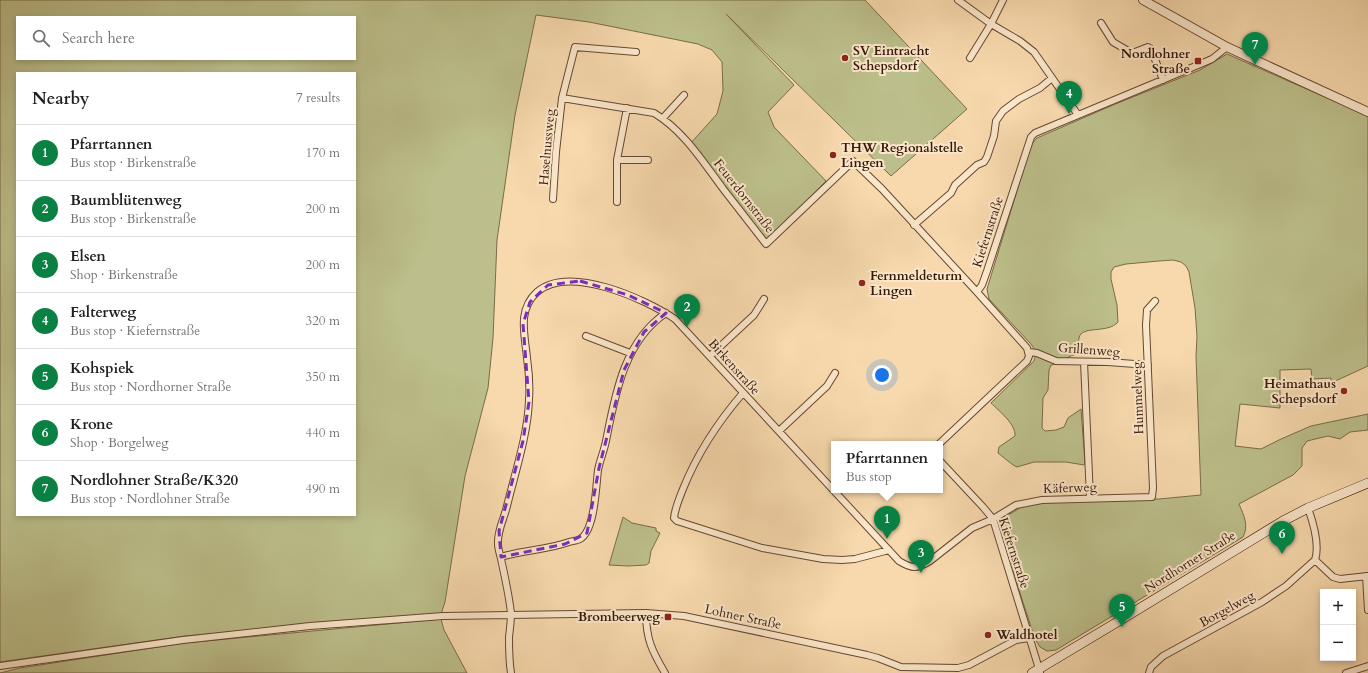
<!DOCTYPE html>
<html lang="en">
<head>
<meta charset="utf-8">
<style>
  body { margin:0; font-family:Cardo,serif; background:#f2f2f2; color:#202124 }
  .controls { position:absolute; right:12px; bottom:12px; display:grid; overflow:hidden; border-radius:0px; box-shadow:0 2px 6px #0003 }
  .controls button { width:36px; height:36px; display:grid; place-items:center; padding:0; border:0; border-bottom:1px solid #e0e0e0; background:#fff; color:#202124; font:20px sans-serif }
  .you { position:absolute; left:882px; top:375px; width:14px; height:14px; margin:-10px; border:3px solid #fff; border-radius:50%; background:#1a73e8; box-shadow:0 0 0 6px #1a73e833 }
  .badge { display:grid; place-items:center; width:26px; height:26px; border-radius:50%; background:#0b8043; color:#fff; font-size:13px; font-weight:700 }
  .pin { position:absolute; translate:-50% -33px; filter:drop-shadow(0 1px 2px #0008) }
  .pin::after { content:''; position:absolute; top:21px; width:14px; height:12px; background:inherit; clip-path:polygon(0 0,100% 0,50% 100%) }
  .popup { position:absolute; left:831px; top:441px; width:112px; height:52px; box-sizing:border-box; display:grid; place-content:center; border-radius:0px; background:#fff; filter:drop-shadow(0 1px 3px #0005); font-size:13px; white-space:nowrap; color:#757577 }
  .popup b { font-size:15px; color:#202124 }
  .popup::after { content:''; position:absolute; left:50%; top:100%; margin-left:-8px; border:8px solid transparent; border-top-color:#fff }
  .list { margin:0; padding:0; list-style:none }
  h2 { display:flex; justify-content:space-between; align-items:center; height:52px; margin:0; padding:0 16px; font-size:17px }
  h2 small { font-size:13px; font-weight:400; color:#757577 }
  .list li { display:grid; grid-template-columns:26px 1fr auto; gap:12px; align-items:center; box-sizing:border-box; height:56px; padding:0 16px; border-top:1px solid #e0e0e0 }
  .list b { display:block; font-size:15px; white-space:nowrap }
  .list p { margin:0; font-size:13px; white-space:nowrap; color:#757577 }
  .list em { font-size:13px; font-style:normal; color:#757577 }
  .icon { flex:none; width:22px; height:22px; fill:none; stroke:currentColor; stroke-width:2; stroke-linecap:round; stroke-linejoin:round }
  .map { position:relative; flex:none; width:1368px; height:673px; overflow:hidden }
  .search { position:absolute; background:#fff; box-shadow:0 2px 6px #0003; left:16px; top:16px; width:340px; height:44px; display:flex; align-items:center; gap:10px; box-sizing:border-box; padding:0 14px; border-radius:0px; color:#757577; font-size:15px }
  .panel { position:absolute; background:#fff; box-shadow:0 2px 6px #0003; left:16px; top:72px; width:340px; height:444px; border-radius:0px }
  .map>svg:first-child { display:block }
  .green { fill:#bcbf8b; stroke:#7a6b48; fill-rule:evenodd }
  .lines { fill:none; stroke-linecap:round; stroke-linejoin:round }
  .minor-casing { stroke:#674830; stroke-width:8 }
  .tertiary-casing { stroke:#674830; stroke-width:10 }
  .secondary-casing { stroke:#371706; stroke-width:10 }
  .minor { stroke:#fae6ca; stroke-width:6 }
  .tertiary { stroke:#fae6ca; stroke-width:8 }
  .secondary { stroke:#fae6ca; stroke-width:9 }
  .marked { fill:none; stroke:#7b2cbf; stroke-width:3; stroke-dasharray:8 5; stroke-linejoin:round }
  .poi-dot { fill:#8f2418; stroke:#fae6ca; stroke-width:1.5 }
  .labels { text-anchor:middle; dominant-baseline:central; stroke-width:4; stroke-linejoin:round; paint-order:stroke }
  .poi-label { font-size:13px; font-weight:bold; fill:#371706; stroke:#fae6ca; text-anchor:start }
  .street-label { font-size:13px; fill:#371706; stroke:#fae6ca }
</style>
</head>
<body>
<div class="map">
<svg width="1368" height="673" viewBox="0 0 1368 673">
  <rect width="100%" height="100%" fill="#f7d9ad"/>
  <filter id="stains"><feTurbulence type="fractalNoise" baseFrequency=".005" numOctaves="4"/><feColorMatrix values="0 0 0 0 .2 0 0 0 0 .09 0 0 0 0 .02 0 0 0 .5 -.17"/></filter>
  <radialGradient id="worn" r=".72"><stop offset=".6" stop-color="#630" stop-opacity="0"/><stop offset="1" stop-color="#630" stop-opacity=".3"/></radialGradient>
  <path class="green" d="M0,0H865L967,109L891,176L726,14L794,85L768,112L774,127L826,181L766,243L690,144L717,114L723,91L722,62L712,50L698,44L589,22L536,15L515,115L497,240L493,338L488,388L465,476L445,602L441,614L185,636L0,662ZM17,17H355V59H17ZM17,73H355V515H17Z
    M1227,54L1368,116V366L1331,383V378L1312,379L1311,369L1280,370V408L1240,404L1235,446L1261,449L1281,439L1311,426L1368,414V430L1350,432L1340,439L1328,436L1307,441L1302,448V466L1293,475L1239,504C1244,516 1249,525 1243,537L1056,650L1047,651L1040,647L1035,639L1017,584L1000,520L1002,516L1012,513L1021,507L1041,503L1159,499L1201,495L1196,356L1197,336L1195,308L1189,272L1186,266L1181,262L1173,260L1159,261L1126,264L1114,267L1111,272V279L1117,305L1118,322C1108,334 1081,325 1079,338C1078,343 1079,349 1079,354C1068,354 1062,364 1051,365L1049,370L1048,390L1043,398L1042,428L1045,431L1056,430L1064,427L1068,418L1081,409L1085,463L1084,465L1066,462H1034L1017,467L1013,465L998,453L999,447L1015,436C1016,424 999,411 991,403L1034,361C1036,354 1036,351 1031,344L989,299L987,289L1031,145L1037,138L1113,105L1200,70Z
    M623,517L632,523L656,528V531L660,533L651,551L649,563L646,565L628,566L609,565Z
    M441,619L444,630L467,673H0L20,668L184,643Z"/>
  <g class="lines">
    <g class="minor-casing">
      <path id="minor" d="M958,0L991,24L1020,41L1034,52L1078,115
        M1101,23L1113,42L1130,52H1135L1148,47L1151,49L1163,80
        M970,58L991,24L1003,0
        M562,98L654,113C684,131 703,162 724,190C738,208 752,226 766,244L853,161L882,189L977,292
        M663,118L684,95
        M617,160H648
        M553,199L556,152L562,98L575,47L636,52
        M617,202V160L627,108
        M914,225L951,193L955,185L977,165L984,162L987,157L994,136L996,121L1003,111L1019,99L1040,88L1052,78
        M586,336L630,353
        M1029,352L1037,353L1056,361L1108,362L1148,365
        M710,356L754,315L764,299
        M1084,362L1090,498
        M743,393C718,422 697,454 683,489C679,499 675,508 674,518L677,521L762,548L823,559L842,560L855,559L889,550
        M779,431L827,386L835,373
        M939,444L1027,361L1029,356L1027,348L977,292L982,285L987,271L1031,137L1035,133L1191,68L1212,59L1227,47
        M940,461L983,507L993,519L1040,672
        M501,557C523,550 547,550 569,542C572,541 577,541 580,539C595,531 596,486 598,470C600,460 604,451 606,441C615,395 624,341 666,313
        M1315,560L1333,577L1340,579L1368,576
        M1366,576L1368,610
        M646,613C646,639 652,651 665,673
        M0,666L183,640L310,626L443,616L646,613L684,616L867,655L878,658L901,667L958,668L969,665L1016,640L1029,638
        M511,673C509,661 509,649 509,637C510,629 511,621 511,613C509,595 505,577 501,559C500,554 498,549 498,544C497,531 504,519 507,506C515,473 528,434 529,400C530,386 529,372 527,358C525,335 517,310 537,292C569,264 645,299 675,319L899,561C912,569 917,569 930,561L972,528L993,519L1016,505L1042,500L1152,497L1153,488L1146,325L1147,310L1155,301
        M1149,673L1151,667L1163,656L1262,602L1286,586L1315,560C1320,545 1313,522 1308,508
        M1346,673L1368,666"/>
    </g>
    <g class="tertiary-casing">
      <path id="tertiary" d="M1143,0L1227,47L1368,112"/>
    </g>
    <g class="secondary-casing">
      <path id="secondary" d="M1032,673L1119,621L1283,521L1308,508L1368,483"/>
    </g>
    <use href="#minor" class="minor"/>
    <use href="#tertiary" class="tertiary"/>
    <use href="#secondary" class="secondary"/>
  </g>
  <path class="marked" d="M580,281L628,295L666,313L644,332L624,370L599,468L587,533L565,544L501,557L499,531L523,441L529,402L523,324L530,302L548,285Z"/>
  <g class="poi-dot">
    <circle cx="845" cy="58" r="4"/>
    <rect x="1194" y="57" width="8" height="8" rx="2"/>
    <circle cx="833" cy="155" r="4"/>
    <circle cx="862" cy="283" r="4"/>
    <circle cx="1344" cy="391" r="4"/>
    <rect x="664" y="613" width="8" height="8" rx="2"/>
    <circle cx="988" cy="635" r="4"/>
  </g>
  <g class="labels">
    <g class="poi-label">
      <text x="853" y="51">SV Eintracht<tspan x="853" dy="15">Schepsdorf</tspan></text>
      <text x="1190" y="54" text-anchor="end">Nordlohner<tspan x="1190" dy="15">Straße</tspan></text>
      <text x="841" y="148">THW Regionalstelle<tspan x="841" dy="15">Lingen</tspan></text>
      <text x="870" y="276">Fernmeldeturm<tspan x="870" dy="15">Lingen</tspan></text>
      <text x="1336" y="384" text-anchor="end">Heimathaus<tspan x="1336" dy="15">Schepsdorf</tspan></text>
      <text x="660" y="617" text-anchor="end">Brombeerweg</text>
      <text x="996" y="635">Waldhotel</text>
    </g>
    <g class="street-label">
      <text transform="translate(547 147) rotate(-85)">Haselnussweg</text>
      <text transform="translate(744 196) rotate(52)">Feuerdornstraße</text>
      <text transform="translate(988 232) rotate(-72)">Kiefernstraße</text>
      <text transform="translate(1089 350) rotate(4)">Grillenweg</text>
      <text transform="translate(734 367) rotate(48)">Birkenstraße</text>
      <text transform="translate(1138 398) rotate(-92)">Hummelweg</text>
      <text transform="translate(1070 488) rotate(-2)">Käferweg</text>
      <text transform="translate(1014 553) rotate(72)">Kiefernstraße</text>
      <text transform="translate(1190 562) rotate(-32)">Nordhorner Straße</text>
      <text transform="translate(1227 609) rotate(-29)">Borgelweg</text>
      <text transform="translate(743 617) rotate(12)">Lohner Straße</text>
    </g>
  </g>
  <rect width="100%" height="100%" filter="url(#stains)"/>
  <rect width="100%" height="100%" fill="url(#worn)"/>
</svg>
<div class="controls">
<button>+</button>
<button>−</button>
</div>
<div class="you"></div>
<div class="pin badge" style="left:887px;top:539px">1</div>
<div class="popup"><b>Pfarrtannen</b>Bus stop</div>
<div class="pin badge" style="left:687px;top:327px">2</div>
<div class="pin badge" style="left:921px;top:573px">3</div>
<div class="pin badge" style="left:1069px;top:114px">4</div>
<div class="pin badge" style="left:1122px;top:627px">5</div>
<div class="pin badge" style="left:1282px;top:554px">6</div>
<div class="pin badge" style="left:1255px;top:65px">7</div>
<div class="search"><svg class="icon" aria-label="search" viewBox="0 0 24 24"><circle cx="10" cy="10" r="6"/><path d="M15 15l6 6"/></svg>Search here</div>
<section class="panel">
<h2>Nearby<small>7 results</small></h2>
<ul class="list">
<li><span class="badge">1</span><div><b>Pfarrtannen</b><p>Bus stop · Birkenstraße</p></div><em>170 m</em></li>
<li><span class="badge">2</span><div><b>Baumblütenweg</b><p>Bus stop · Birkenstraße</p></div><em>200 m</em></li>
<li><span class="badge">3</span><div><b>Elsen</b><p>Shop · Birkenstraße</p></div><em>200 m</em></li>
<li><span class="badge">4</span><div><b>Falterweg</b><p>Bus stop · Kiefernstraße</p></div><em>320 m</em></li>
<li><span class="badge">5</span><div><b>Kohspiek</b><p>Bus stop · Nordhorner Straße</p></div><em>350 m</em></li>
<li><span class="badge">6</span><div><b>Krone</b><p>Shop · Borgelweg</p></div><em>440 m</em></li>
<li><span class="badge">7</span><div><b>Nordlohner Straße/K320</b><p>Bus stop · Nordlohner Straße</p></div><em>490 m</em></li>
</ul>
</section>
</div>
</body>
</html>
